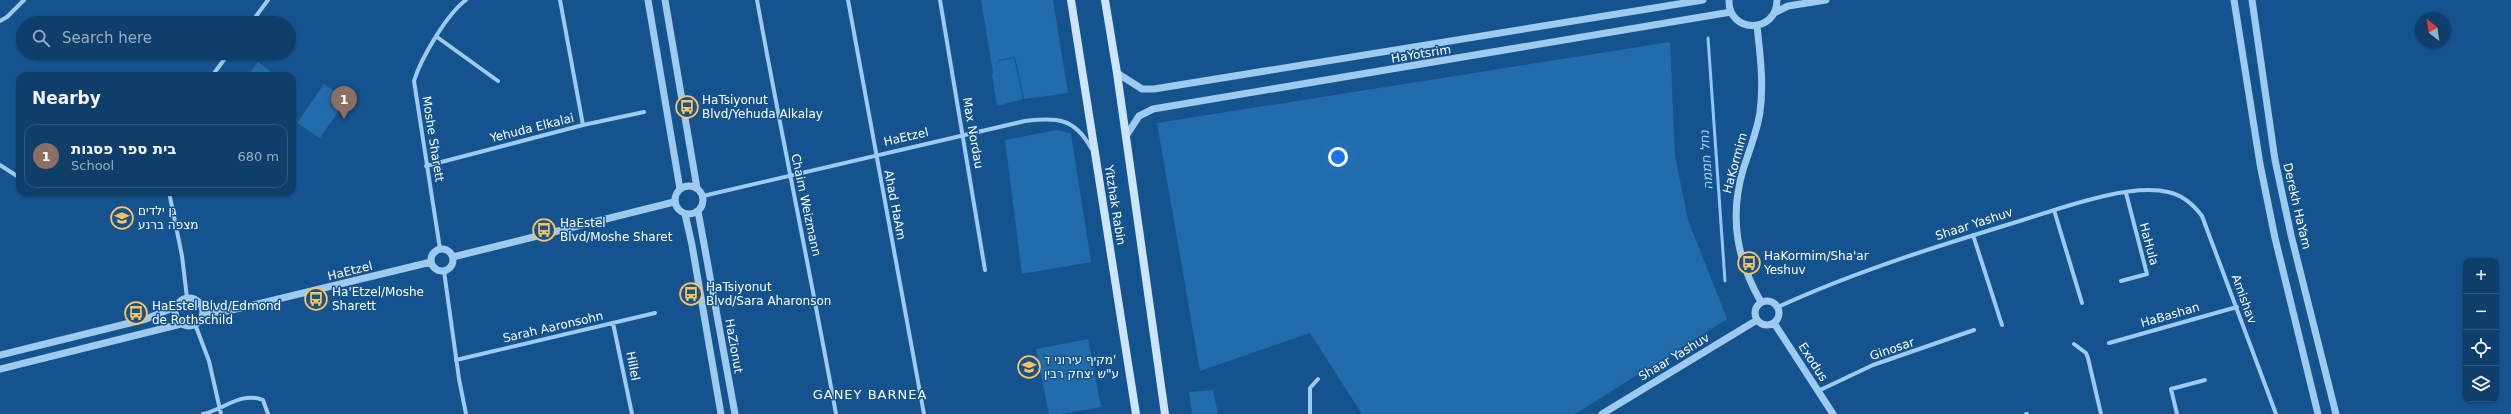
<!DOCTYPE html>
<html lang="en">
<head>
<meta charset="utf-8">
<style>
  body { margin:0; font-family:"DejaVu Sans","Noto Sans Hebrew",sans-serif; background:#184570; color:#f1f3f6 }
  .controls { position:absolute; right:12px; bottom:12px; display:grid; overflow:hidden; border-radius:8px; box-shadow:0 1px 3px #0004 }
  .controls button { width:36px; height:36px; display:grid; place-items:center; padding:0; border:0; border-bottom:1px solid #2f577e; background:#0f3e6a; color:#f1f3f6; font:20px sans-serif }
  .compass { position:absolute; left:2415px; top:12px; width:36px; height:36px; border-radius:50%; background:#0f3e6a; box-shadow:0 1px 3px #0004; rotate:331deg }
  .you { position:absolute; left:1338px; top:157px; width:14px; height:14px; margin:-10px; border:3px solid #fff; border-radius:50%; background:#1a73e8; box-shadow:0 0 0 6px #1a73e833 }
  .badge { display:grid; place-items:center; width:26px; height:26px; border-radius:50%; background:#95b2f1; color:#fff; font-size:13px; font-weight:700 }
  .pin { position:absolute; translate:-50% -33px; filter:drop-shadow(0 1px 2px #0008) }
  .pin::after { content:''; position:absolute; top:21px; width:14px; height:12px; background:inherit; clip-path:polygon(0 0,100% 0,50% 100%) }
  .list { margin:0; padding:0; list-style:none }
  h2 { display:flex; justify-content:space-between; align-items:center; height:52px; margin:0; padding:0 16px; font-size:17px }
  h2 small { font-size:13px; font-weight:400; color:#9baec1 }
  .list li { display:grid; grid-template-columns:26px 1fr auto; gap:12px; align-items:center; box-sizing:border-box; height:64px; margin:0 8px 8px; padding:0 8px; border:1px solid #2f577e; border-radius:12px }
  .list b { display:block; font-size:15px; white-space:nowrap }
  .list p { margin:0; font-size:13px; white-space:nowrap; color:#9baec1 }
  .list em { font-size:13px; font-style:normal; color:#9baec1 }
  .icon { flex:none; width:22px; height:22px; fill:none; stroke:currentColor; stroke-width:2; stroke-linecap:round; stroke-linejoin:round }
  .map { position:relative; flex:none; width:2511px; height:414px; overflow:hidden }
  .search { position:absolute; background:#0f3e6a; box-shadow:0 1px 3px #0004; left:16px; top:16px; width:280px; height:44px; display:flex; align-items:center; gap:10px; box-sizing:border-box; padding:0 14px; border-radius:22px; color:#9baec1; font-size:15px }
  .panel { position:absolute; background:#0f3e6a; box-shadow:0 1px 3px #0004; left:16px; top:72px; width:280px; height:124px; border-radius:12px }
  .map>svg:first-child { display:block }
  .green { fill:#236cab }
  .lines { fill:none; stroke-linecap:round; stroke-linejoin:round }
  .stream { stroke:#90c7f3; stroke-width:3 }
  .minor { stroke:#9ecaf0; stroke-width:4 }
  .tertiary { stroke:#9ecaf0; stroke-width:7 }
  .secondary { stroke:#cce5fb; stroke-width:8 }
  .labels { text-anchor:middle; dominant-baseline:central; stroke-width:3; stroke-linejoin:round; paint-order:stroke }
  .street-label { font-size:12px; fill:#fff; stroke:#14538e }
  .poi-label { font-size:12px; fill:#fff; stroke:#14538e; text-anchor:start }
  .water-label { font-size:13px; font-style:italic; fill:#aad4f8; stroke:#14538e }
  .neighbourhood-label { font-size:13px; letter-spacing:1px; fill:#fff; stroke:#14538e }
</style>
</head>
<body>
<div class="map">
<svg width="2511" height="414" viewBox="0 0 2511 414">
  <rect width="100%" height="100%" fill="#14538e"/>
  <path class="green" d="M981,0H1053L1068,93L1024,99L1015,57L999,60L993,72Z
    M1670,42L1675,156L1688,220L1727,319L1575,414H1362L1310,333L1200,371L1157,123Z
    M1014,58L1023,99L997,106L992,74L999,61Z
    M258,62L276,76H248Z
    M324,84L346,100L320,138L297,123Z
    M1057,130L1071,134L1091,262L1022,274L1005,140Z
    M1088,339L1101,407L1062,414H1049L1036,349Z
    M1213,390L1218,414H1192L1189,392Z"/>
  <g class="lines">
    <path class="stream" d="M1708,38L1725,281"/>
    <path class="minor" d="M560,0L583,125
      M757,0C782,138 811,276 836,414
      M848,0L924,414
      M940,0L985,270
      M0,21L7,17L24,0
      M251,23L268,0
      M437,37L498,81
      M212,76L229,53
      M0,165L20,178
      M426,166L583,125L644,112
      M169,192L182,256L187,298
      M703,196L1025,121C1057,118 1074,117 1091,148
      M2054,210L2082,303
      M1973,235L2002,325
      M440,249L414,81C421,58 447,14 466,0
      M444,271L459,379L466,414
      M2121,281L2147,274L2126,193
      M1778,307C1856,271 1941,245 2023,220C2061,208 2129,183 2168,192C2183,195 2193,204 2202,216L2276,414
      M613,323L632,414
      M195,324L209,361L221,414
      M2109,343L2237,307
      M2074,344L2086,353L2088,358L2101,414
      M456,360L655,313
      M1818,391L1873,365L1974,330
      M203,414C223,410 241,391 263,400L268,414
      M1310,414V388L1318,379
      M2026,414H2027
      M2177,414L2171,389L2205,380"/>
    <path class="tertiary" d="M648,0L680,189
      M665,0L697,188
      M1729,0C1728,34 1777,34 1777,0
      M2234,0L2260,164L2275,238L2318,414
      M2252,0L2275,160L2291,235L2336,414
      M1774,13L1788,6L1826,0
      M1757,26C1760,54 1764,83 1760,112C1757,132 1749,151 1743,170C1729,218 1737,260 1761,302
      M1117,73L1142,89H1154L1703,0
      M1126,136L1139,116L1153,109L1731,12
      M675 200a14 14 0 1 1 28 0a14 14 0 1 1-28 0Z
      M698,211L735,414
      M685,214L692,245L721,414
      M431 260a11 11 0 1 1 22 0a11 11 0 1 1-22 0Z
      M453,257L674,202
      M175 312a14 14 0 1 1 28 0a14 14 0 1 1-28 0Z
      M1755 313a12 12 0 1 1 24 0a12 12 0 1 1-24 0Z
      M203,313L222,312L245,307L431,262
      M1774,323L1833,414
      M0,355L146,319L175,307
      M0,369L181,324
      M1602,414L1757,320"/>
    <path class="secondary" d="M1071,0L1136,414
      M1105,0L1117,73L1165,414"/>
  </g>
  <defs>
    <g id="bus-ring" transform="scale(1.15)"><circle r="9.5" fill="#14538e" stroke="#ffc35e" stroke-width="1.5"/><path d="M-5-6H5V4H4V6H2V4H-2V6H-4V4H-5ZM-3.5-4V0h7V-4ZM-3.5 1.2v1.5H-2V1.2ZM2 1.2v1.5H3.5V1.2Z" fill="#ffc35e"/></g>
    <g id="school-ring" transform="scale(1.15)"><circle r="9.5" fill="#14538e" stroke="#ffc35e" stroke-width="1.5"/><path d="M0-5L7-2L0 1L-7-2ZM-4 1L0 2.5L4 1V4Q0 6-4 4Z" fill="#ffc35e"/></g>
  </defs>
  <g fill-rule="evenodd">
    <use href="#bus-ring" x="687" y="107"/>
    <use href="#school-ring" x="122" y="218"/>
    <use href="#bus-ring" x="544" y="230"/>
    <use href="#bus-ring" x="1749" y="263"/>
    <use href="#bus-ring" x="691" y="294"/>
    <use href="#bus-ring" x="316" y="299"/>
    <use href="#bus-ring" x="136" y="313"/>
    <use href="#school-ring" x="1029" y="367"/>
  </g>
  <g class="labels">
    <g class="street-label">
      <text transform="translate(1421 54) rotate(-9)">HaYotsrim</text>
      <text transform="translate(532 128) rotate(-14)">Yehuda Elkalai</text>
      <text transform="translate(973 133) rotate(80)">Max Nordau</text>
      <text transform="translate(906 137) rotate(-13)">HaEtzel</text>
      <text transform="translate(433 139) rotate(81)">Moshe Sharett</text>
      <text transform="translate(1735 163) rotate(-75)">HaKormim</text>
      <text transform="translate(806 205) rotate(78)">Chaim Weizmann</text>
      <text transform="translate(895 205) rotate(79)">Ahad HaAm</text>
      <text transform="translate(1115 205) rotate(81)">Yitzhak Rabin</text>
      <text transform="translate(2297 206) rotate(77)">Derekh HaYam</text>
      <text transform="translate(1974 224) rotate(-18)">Shaar Yashuv</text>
      <text transform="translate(2149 244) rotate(75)">HaHula</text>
      <text transform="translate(350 271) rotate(-14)">HaEtzel</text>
      <text transform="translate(2244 299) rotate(70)">Amishav</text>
      <text transform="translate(2170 315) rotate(-16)">HaBashan</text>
      <text transform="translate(553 327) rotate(-13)">Sarah Aaronsohn</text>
      <text transform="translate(734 346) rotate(80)">HaZionut</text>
      <text transform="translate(1892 349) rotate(-19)">Ginosar</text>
      <text transform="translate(1674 357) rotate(-31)">Shaar Yashuv</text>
      <text transform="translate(1813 362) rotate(57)">Exodus</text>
      <text transform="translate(633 366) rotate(79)">Hillel</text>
    </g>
    <g class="poi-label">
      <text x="702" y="100">HaTsiyonut<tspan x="702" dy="14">Blvd/Yehuda Alkalay</tspan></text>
      <text x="138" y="211">גן ילדים<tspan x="138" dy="14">מצפה ברנע</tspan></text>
      <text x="560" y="223">HaEstel<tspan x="560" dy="14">Blvd/Moshe Sharet</tspan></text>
      <text x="1764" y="256">HaKormim/Sha'ar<tspan x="1764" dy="14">Yeshuv</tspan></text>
      <text x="706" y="287">HaTsiyonut<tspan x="706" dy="14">Blvd/Sara Aharonson</tspan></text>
      <text x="332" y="292">Ha'Etzel/Moshe<tspan x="332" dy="14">Sharett</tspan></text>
      <text x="152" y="306">HaEstel Blvd/Edmond<tspan x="152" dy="14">de Rothschild</tspan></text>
      <text x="1044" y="360">מקיף עירוני ד'<tspan x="1044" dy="14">ע"ש יצחק רבין</tspan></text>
    </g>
    <g class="water-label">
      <text transform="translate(1706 160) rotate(-94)">נחל חממה</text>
    </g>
    <g class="neighbourhood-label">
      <text x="870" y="394">GANEY BARNEA</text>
    </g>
  </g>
</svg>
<div class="controls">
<button>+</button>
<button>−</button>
<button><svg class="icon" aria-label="locate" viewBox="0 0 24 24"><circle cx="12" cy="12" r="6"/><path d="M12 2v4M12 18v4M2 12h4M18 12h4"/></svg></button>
<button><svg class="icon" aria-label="layers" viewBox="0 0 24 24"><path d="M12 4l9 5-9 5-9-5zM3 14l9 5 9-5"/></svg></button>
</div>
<svg class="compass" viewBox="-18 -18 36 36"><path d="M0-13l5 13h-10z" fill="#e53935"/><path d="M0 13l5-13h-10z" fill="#9baec1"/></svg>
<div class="you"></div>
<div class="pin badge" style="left:344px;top:119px;background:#8d6e63">1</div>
<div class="search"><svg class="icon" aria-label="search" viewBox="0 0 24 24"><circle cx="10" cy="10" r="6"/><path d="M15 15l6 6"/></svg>Search here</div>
<section class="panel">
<h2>Nearby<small></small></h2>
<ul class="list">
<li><span class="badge" style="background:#8d6e63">1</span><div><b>בית ספר פסגות</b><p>School</p></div><em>680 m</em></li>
</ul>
</section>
</div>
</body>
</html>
